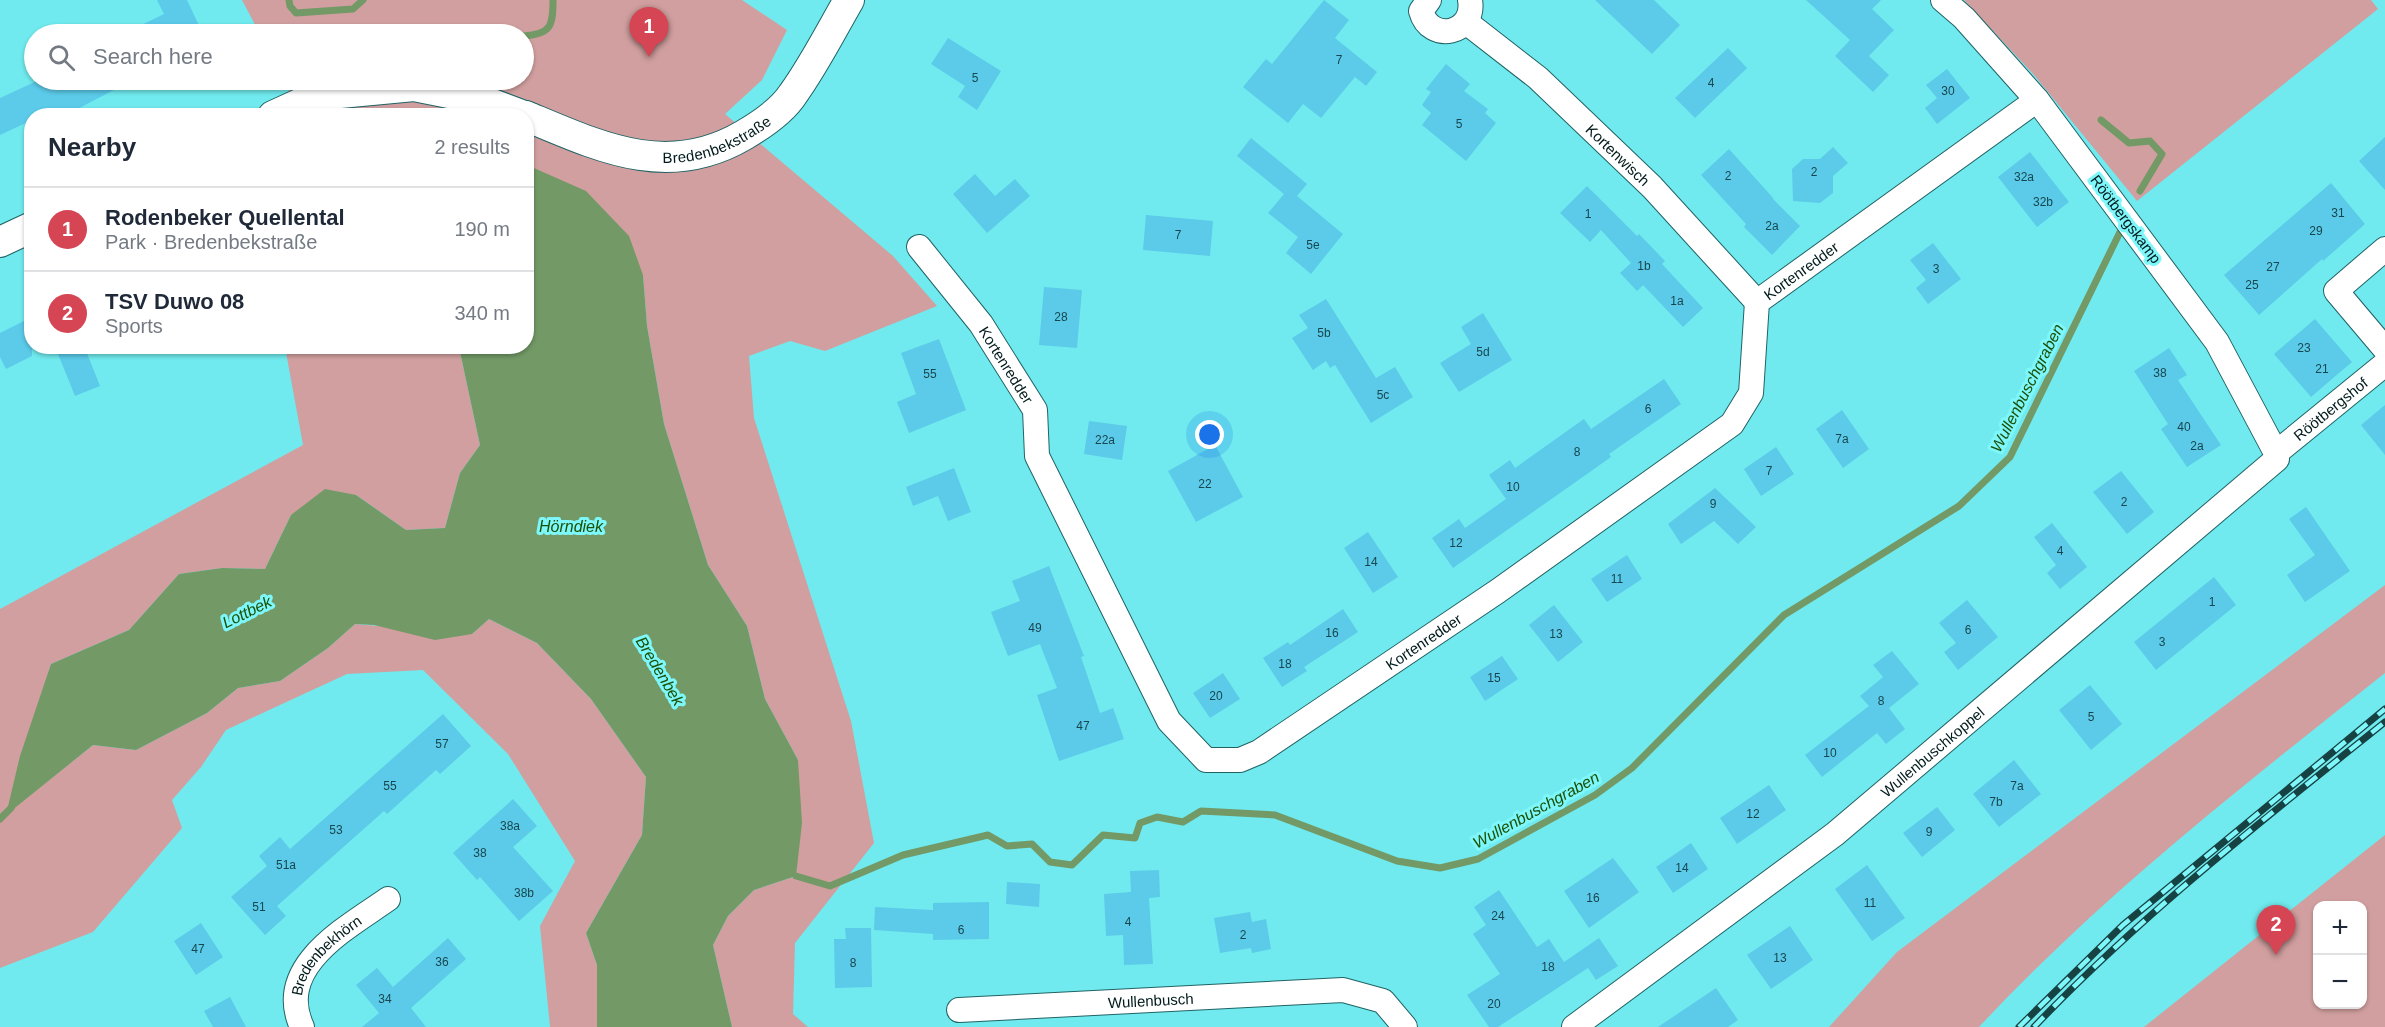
<!DOCTYPE html>
<html lang="en">
<head>
<meta charset="utf-8">
<style>
  body { margin:0; font-family:Helvetica,sans-serif; background:#f6f6f7; color:#1f2937 }
  .controls { position:absolute; right:18px; bottom:18px; display:grid; overflow:hidden; border-radius:12px; box-shadow:0 2px 4px #0004 }
  .controls button { width:54px; height:54px; display:grid; place-items:center; padding:0; border:0; border-bottom:2px solid #e0e1e3; background:#fff; color:#1f2937; font:30px sans-serif }
  .you { position:absolute; left:1210px; top:435px; width:21px; height:21px; margin:-15px; border:4px solid #fff; border-radius:50%; background:#1a73e8; box-shadow:0 0 0 9px #1a73e833 }
  .badge { display:grid; place-items:center; width:39px; height:39px; border-radius:50%; background:#d54554; color:#fff; font-size:20px; font-weight:700 }
  .pin { position:absolute; translate:-50% -50px; filter:drop-shadow(0 2px 3px #0008) }
  .pin::after { content:''; position:absolute; top:32px; width:21px; height:18px; background:inherit; clip-path:polygon(0 0,100% 0,50% 100%) }
  .list { margin:0; padding:0; list-style:none }
  h2 { display:flex; justify-content:space-between; align-items:center; height:78px; margin:0; padding:0 24px; font-size:26px }
  h2 small { font-size:20px; font-weight:400; color:#747a83 }
  .list li { display:grid; grid-template-columns:39px 1fr auto; gap:18px; align-items:center; box-sizing:border-box; height:84px; padding:0 24px; border-top:2px solid #e0e1e3 }
  .list b { display:block; font-size:22px; white-space:nowrap }
  .list p { margin:0; font-size:20px; white-space:nowrap; color:#747a83 }
  .list em { font-size:20px; font-style:normal; color:#747a83 }
  .icon { flex:none; width:33px; height:33px; fill:none; stroke:currentColor; stroke-width:2; stroke-linecap:round; stroke-linejoin:round }
  .map { position:relative; flex:none; width:2385px; height:1027px; overflow:hidden }
  .search { position:absolute; background:#fff; box-shadow:0 2px 4px #0004; left:24px; top:24px; width:510px; height:66px; display:flex; align-items:center; gap:15px; box-sizing:border-box; padding:0 21px; border-radius:33px; color:#747a83; font-size:22px }
  .panel { position:absolute; background:#fff; box-shadow:0 2px 4px #0004; left:24px; top:108px; width:510px; height:246px; border-radius:24px }
  .map>svg:first-child { display:block }
  .green { fill:#d19f9f; fill-rule:evenodd }
  .water { fill:#729966 }
  .lines { fill:none; stroke-linecap:round; stroke-linejoin:round }
  .stream { stroke:#729966; stroke-width:7 }
  .building { fill:#5bcbe9 }
  .minor-casing { stroke:#206365; stroke-width:26 }
  .tertiary-casing { stroke:#206365; stroke-width:32 }
  .minor { stroke:#fff; stroke-width:24 }
  .tertiary { stroke:#fff; stroke-width:30 }
  .rail-casing { stroke:#164243; stroke-width:7 }
  .rail { stroke:#7ef7fb; stroke-width:4.5; stroke-dasharray:14; stroke-linecap:butt }
  .labels { text-anchor:middle; dominant-baseline:central; stroke-width:6; stroke-linejoin:round; paint-order:stroke }
  .number-label { font-size:12px; fill:#18464e }
  .street-label { font-size:15px; fill:#011a1b; stroke:#7ef7fb }
  .water-label { font-size:16px; font-style:italic; fill:#1c5004; stroke:#7ef7fb }
</style>
</head>
<body>
<div class="map">
<svg width="2385" height="1027" viewBox="0 0 2385 1027">
  <rect width="100%" height="100%" fill="#70eaee"/>
  <path class="green" d="M242,0H742L787,30L762,80L725,114L893,256L937,306L825,351L790,341L749,356L754,418L851,721L874,843L795,943L793,1014L808,1027H732L713,945L728,916L754,890L796,876L798,760L765,699L747,626L708,565L664,424L647,326L643,275L547,175L527,165L526,116L286,115L289,88L285,80H524V34H260Z
    M1964,0H2371L2378,9L2137,201L2034,75Z
    M285,347H459L480,445L460,473L445,528L406,530L356,495L291,515L265,569L222,568L179,574L129,630L51,664L6,814L93,745L136,750L207,713L238,688L280,681L328,648L355,624L472,634L489,619L537,643L591,699L646,777L642,835L586,933L597,965V1027H550L540,926L575,861L508,754L423,670L347,674L226,730L201,767L172,800L182,828L93,932L0,968V609L303,445Z
    M2385,585V673C2244,785 2102,895 1979,1027H1829L1897,952Z
    M2385,835V1027H2144ZM2318,906H2362V1004H2318Z"/>
  <path class="water" d="M527,165L586,191L629,236L643,275L647,326L664,424L708,565L747,626L765,699L798,760L802,823L796,876L754,890L728,916L713,945L732,1027H597V965L586,933L642,835L646,777L591,699L537,643L489,619L472,634L435,640L374,625L355,624L328,648L280,681L238,688L207,713L136,750L93,745L6,815L20,756L51,664L129,630L179,574L222,568L265,569L291,515L325,489L356,495L406,530L445,528L460,473L480,445L459,347L526,346Z"/>
  <g class="lines">
    <path class="stream" d="M289,0L290,6L296,13L353,9L363,0
      M524,36C551,34 553,26 553,0
      M2101,120L2129,143L2150,141L2162,154L2140,191
      M0,819L11,808
      M796,876L830,886L903,855L988,835L1007,846L1032,844L1050,862L1072,865L1103,835L1135,838L1140,823L1157,817L1183,822L1201,811L1275,815L1397,861L1440,868L1478,859L1595,795L1632,768L1784,615L1959,506L2010,457L2121,230"/>
  </g>
  <path class="building" d="M157,0H187L203,34H123L164,14Z
    M1324,0L1349,20L1335,38L1377,72L1366,86L1355,77L1321,118L1303,104L1288,123L1243,87L1266,59L1272,64Z
    M1595,0H1654L1680,25L1652,54Z
    M1806,0H1881L1872,9L1894,30L1869,56L1889,75L1873,92L1835,56L1850,40Z
    M948,38L1001,71L977,110L958,97L965,86L931,64Z
    M1728,48L1747,68L1695,118L1675,98Z
    M1446,64L1470,84L1464,91L1488,109L1485,113L1496,123L1466,161L1422,125L1431,113L1422,105L1431,92L1426,89Z
    M1947,69L1970,98L1937,124L1925,108L1937,98L1926,85Z
    M39,80H133L64,116H32V120L0,135V98Z
    M2385,137V190L2359,161Z
    M1251,138L1307,184L1297,196L1343,234L1311,274L1286,253L1298,237L1268,213L1284,194L1237,156Z
    M1833,147L1848,163L1833,176V193L1820,203L1793,201L1792,169L1803,159H1820Z
    M1729,149L1774,199L1772,198L1800,226L1772,255L1744,227L1746,224L1701,175Z
    M2030,152L2069,202L2037,227L1998,177Z
    M975,174L995,196L1015,179L1030,196L987,233L953,194Z
    M2331,183L2365,224L2323,261L2322,259L2259,315L2224,275Z
    M1587,186L1637,236L1639,234L1665,261L1662,264L1703,308L1683,327L1643,285L1637,291L1620,273L1631,263L1601,230L1590,242L1560,213Z
    M1146,215L1213,221L1210,256L1143,250Z
    M1933,243L1961,279L1928,304L1916,288L1926,280L1910,260Z
    M1044,287L1082,290L1077,348L1039,345Z
    M1326,299L1376,378L1395,367L1413,397L1371,423L1335,365L1330,368L1326,361L1313,370L1292,338L1308,328L1299,315Z
    M1483,313L1512,360L1459,392L1440,363L1471,344L1461,327Z
    M32,317V356L6,369L0,357V333Z
    M2315,319L2352,362L2311,397L2274,354Z
    M939,339L966,410L909,433L897,402L916,394L901,353Z
    M77,346H84L100,386L75,396L58,354Z
    M2169,348L2187,375L2178,380L2221,445L2187,467L2161,429L2168,424L2134,371Z
    M1664,379L1681,404L1609,454L1611,457L1570,486L1453,568L1432,538L1459,519L1465,528L1506,499L1489,475L1510,460L1515,468L1584,419L1591,429Z
    M2385,405V455L2361,425Z
    M1842,410L1869,449L1843,468L1816,429Z
    M1089,421L1127,426L1122,460L1084,454Z
    M1215,445L1243,497L1196,522L1168,471Z
    M1776,447L1794,474L1761,496L1744,469Z
    M954,468L971,512L948,521L938,496L913,506L906,487Z
    M2121,471L2154,512L2127,534L2093,492Z
    M1715,488L1756,527L1738,544L1714,521L1681,544L1668,524Z
    M2306,507L2350,571L2305,602L2287,575L2315,555L2289,519Z
    M2052,523L2087,567L2060,589L2047,573L2056,565L2034,537Z
    M1368,532L1398,577L1373,593L1344,548Z
    M1627,555L1642,579L1607,602L1591,579Z
    M1049,566L1084,656L1081,657L1100,713L1113,708L1124,739L1059,761L1037,695L1057,688L1040,644L1008,656L991,612L1020,601L1012,581Z
    M2214,577L2236,605L2156,670L2134,642Z
    M1967,600L1998,637L1958,670L1944,652L1956,643L1939,623Z
    M1554,605L1583,642L1558,662L1529,625Z
    M1343,609L1358,632L1304,667L1307,671L1282,687L1263,658L1288,642L1290,645Z
    M1892,651L1919,684L1889,708L1905,729L1886,744L1877,733L1822,777L1805,755L1869,706L1860,696L1883,677L1873,665Z
    M1502,656L1518,679L1485,701L1470,677Z
    M1223,673L1240,699L1210,718L1193,693Z
    M2090,685L2122,724L2091,750L2059,710Z
    M443,714L471,746L440,774L436,770L387,814L384,811L277,906L286,916L265,935L231,897L267,866L259,856L280,837L290,849Z
    M2014,760L2041,794L1999,827L1973,794Z
    M1769,785L1786,810L1737,844L1720,818Z
    M513,799L537,826L513,847L553,891L519,921L480,877L477,880L453,853Z
    M1937,807L1955,830L1922,857L1903,833Z
    M1691,843L1708,869L1673,893L1656,867Z
    M1613,858L1639,892L1589,928L1564,891Z
    M1867,865L1905,918L1872,941L1835,889Z
    M1159,870L1160,897L1149,898L1153,964L1124,965L1123,935L1106,936L1104,894L1131,892L1130,871Z
    M1007,882L1040,884L1039,907L1006,904Z
    M1499,890L1537,947L1549,939L1564,962L1599,938L1618,966L1596,980L1588,968L1498,1027H1489L1467,995L1500,974L1473,934L1486,925L1474,907Z
    M989,902V939L933,940V934L874,930L875,907L933,910V903Z
    M1250,912L1252,922L1266,919L1271,949L1252,953L1251,948L1220,953L1214,918Z
    M201,923L223,957L196,975L174,941Z
    M1790,926L1813,960L1771,989L1747,955Z
    M845,928H871L872,987L835,988L834,939H846Z
    M448,938L466,959L411,1008L426,1027H362L379,1013L356,985L377,968L393,987Z
    M1716,988L1738,1020L1728,1027H1658Z
    M230,997L246,1027H213L204,1011Z"/>
  <g class="lines">
    <g class="minor-casing">
      <g id="minor">
        <path d="M1429,0L1421,11C1430,44 1476,34 1470,0"/>
        <path id="s1" d="M1466,22L1538,78L1652,187L1757,302"/>
        <path id="s2" d="M919,247L981,324L1035,410L1037,456L1169,721L1206,760H1240L1259,752L1498,591L1732,424L1751,393L1757,302L2037,100"/>
        <path d="M2385,249L2336,291L2385,349"/>
        <path id="s3" d="M2276,453L2385,364"/>
        <path id="s4" d="M959,1010L1343,990L1383,1001L1405,1027"/>
        <path id="s5" d="M302,1027C274,966 347,928 388,899"/>
        <path id="s6" d="M1574,1027L1835,834L2277,459L2276,453L2217,342L2037,100L1964,18L1943,0"/>
      </g>
    </g>
    <g class="tertiary-casing">
      <g id="tertiary">
        <path d="M273,116L319,95L414,86L479,99L524,116"/>
        <path id="s7" d="M526,116C600,147 668,180 744,135C761,125 782,111 793,94C814,65 831,31 849,0"/>
        <path d="M0,242L32,227"/>
      </g>
    </g>
    <use href="#minor" class="minor"/>
    <use href="#tertiary" class="tertiary"/>
    <g class="rail-casing">
      <path id="rail" d="M2019,1027L2123,925L2385,709
        M2034,1027C2141,915 2264,819 2385,722"/>
    </g>
    <use href="#rail" class="rail"/>
  </g>
  <g class="labels">
    <g class="number-label">
      <text x="1339" y="60">7</text>
      <text x="975" y="78">5</text>
      <text x="1711" y="83">4</text>
      <text x="1948" y="91">30</text>
      <text x="1459" y="124">5</text>
      <text x="1814" y="172">2</text>
      <text x="1728" y="176">2</text>
      <text x="2024" y="177">32a</text>
      <text x="2043" y="202">32b</text>
      <text x="2338" y="213">31</text>
      <text x="1588" y="214">1</text>
      <text x="1772" y="226">2a</text>
      <text x="2316" y="231">29</text>
      <text x="1178" y="235">7</text>
      <text x="1313" y="245">5e</text>
      <text x="1644" y="266">1b</text>
      <text x="2273" y="267">27</text>
      <text x="1936" y="269">3</text>
      <text x="2252" y="285">25</text>
      <text x="1677" y="301">1a</text>
      <text x="1061" y="317">28</text>
      <text x="1324" y="333">5b</text>
      <text x="2304" y="348">23</text>
      <text x="1483" y="352">5d</text>
      <text x="2322" y="369">21</text>
      <text x="2160" y="373">38</text>
      <text x="930" y="374">55</text>
      <text x="1383" y="395">5c</text>
      <text x="1648" y="409">6</text>
      <text x="2184" y="427">40</text>
      <text x="1842" y="439">7a</text>
      <text x="1105" y="440">22a</text>
      <text x="2197" y="446">2a</text>
      <text x="1577" y="452">8</text>
      <text x="1769" y="471">7</text>
      <text x="1205" y="484">22</text>
      <text x="1513" y="487">10</text>
      <text x="2124" y="502">2</text>
      <text x="1713" y="504">9</text>
      <text x="1456" y="543">12</text>
      <text x="2060" y="551">4</text>
      <text x="1371" y="562">14</text>
      <text x="1617" y="579">11</text>
      <text x="2212" y="602">1</text>
      <text x="1035" y="628">49</text>
      <text x="1968" y="630">6</text>
      <text x="1332" y="633">16</text>
      <text x="1556" y="634">13</text>
      <text x="2162" y="642">3</text>
      <text x="1285" y="664">18</text>
      <text x="1494" y="678">15</text>
      <text x="1216" y="696">20</text>
      <text x="1881" y="701">8</text>
      <text x="2091" y="717">5</text>
      <text x="1083" y="726">47</text>
      <text x="442" y="744">57</text>
      <text x="1830" y="753">10</text>
      <text x="390" y="786">55</text>
      <text x="2017" y="786">7a</text>
      <text x="1996" y="802">7b</text>
      <text x="1753" y="814">12</text>
      <text x="510" y="826">38a</text>
      <text x="336" y="830">53</text>
      <text x="1929" y="832">9</text>
      <text x="480" y="853">38</text>
      <text x="286" y="865">51a</text>
      <text x="1682" y="868">14</text>
      <text x="524" y="893">38b</text>
      <text x="1593" y="898">16</text>
      <text x="1870" y="903">11</text>
      <text x="259" y="907">51</text>
      <text x="1498" y="916">24</text>
      <text x="1128" y="922">4</text>
      <text x="961" y="930">6</text>
      <text x="1243" y="935">2</text>
      <text x="198" y="949">47</text>
      <text x="1780" y="958">13</text>
      <text x="442" y="962">36</text>
      <text x="853" y="963">8</text>
      <text x="1548" y="967">18</text>
      <text x="385" y="999">34</text>
      <text x="1494" y="1004">20</text>
    </g>
    <g class="street-label">
      <text stroke="none"><textPath href="#s7" startOffset="201">Bredenbekstraße</textPath></text>
      <text stroke="none"><textPath href="#s1" startOffset="202">Kortenwisch</textPath></text>
      <text transform="translate(2126 219) rotate(53)">Röötbergskamp</text>
      <text stroke="none"><textPath href="#s2" startOffset="1408">Kortenredder</textPath></text>
      <text stroke="none"><textPath href="#s2" startOffset="147">Kortenredder</textPath></text>
      <text stroke="none"><textPath href="#s3" startOffset="70">Röötbergshof</textPath></text>
      <text stroke="none"><textPath href="#s2" startOffset="849">Kortenredder</textPath></text>
      <text stroke="none"><textPath href="#s6" startOffset="452">Wullenbuschkoppel</textPath></text>
      <text stroke="none"><textPath href="#s5" startOffset="84">Bredenbekhörn</textPath></text>
      <text stroke="none"><textPath href="#s4" startOffset="192">Wullenbusch</textPath></text>
    </g>
    <g class="water-label">
      <text transform="translate(2027 388) rotate(-63)">Wullenbuschgraben</text>
      <text x="571" y="526">Hörndiek</text>
      <text transform="translate(247 612) rotate(-26)">Lottbek</text>
      <text transform="translate(660 671) rotate(59)">Bredenbek</text>
      <text transform="translate(1536 810) rotate(-29)">Wullenbuschgraben</text>
    </g>
  </g>
</svg>
<div class="controls">
<button>+</button>
<button>−</button>
</div>
<div class="you"></div>
<div class="pin badge" style="left:649px;top:57px">1</div>
<div class="pin badge" style="left:2276px;top:955px">2</div>
<div class="search"><svg class="icon" aria-label="search" viewBox="0 0 24 24"><circle cx="10" cy="10" r="6"/><path d="M15 15l6 6"/></svg>Search here</div>
<section class="panel">
<h2>Nearby<small>2 results</small></h2>
<ul class="list">
<li><span class="badge">1</span><div><b>Rodenbeker Quellental</b><p>Park · Bredenbekstraße</p></div><em>190 m</em></li>
<li><span class="badge">2</span><div><b>TSV Duwo 08</b><p>Sports</p></div><em>340 m</em></li>
</ul>
</section>
</div>
</body>
</html>
